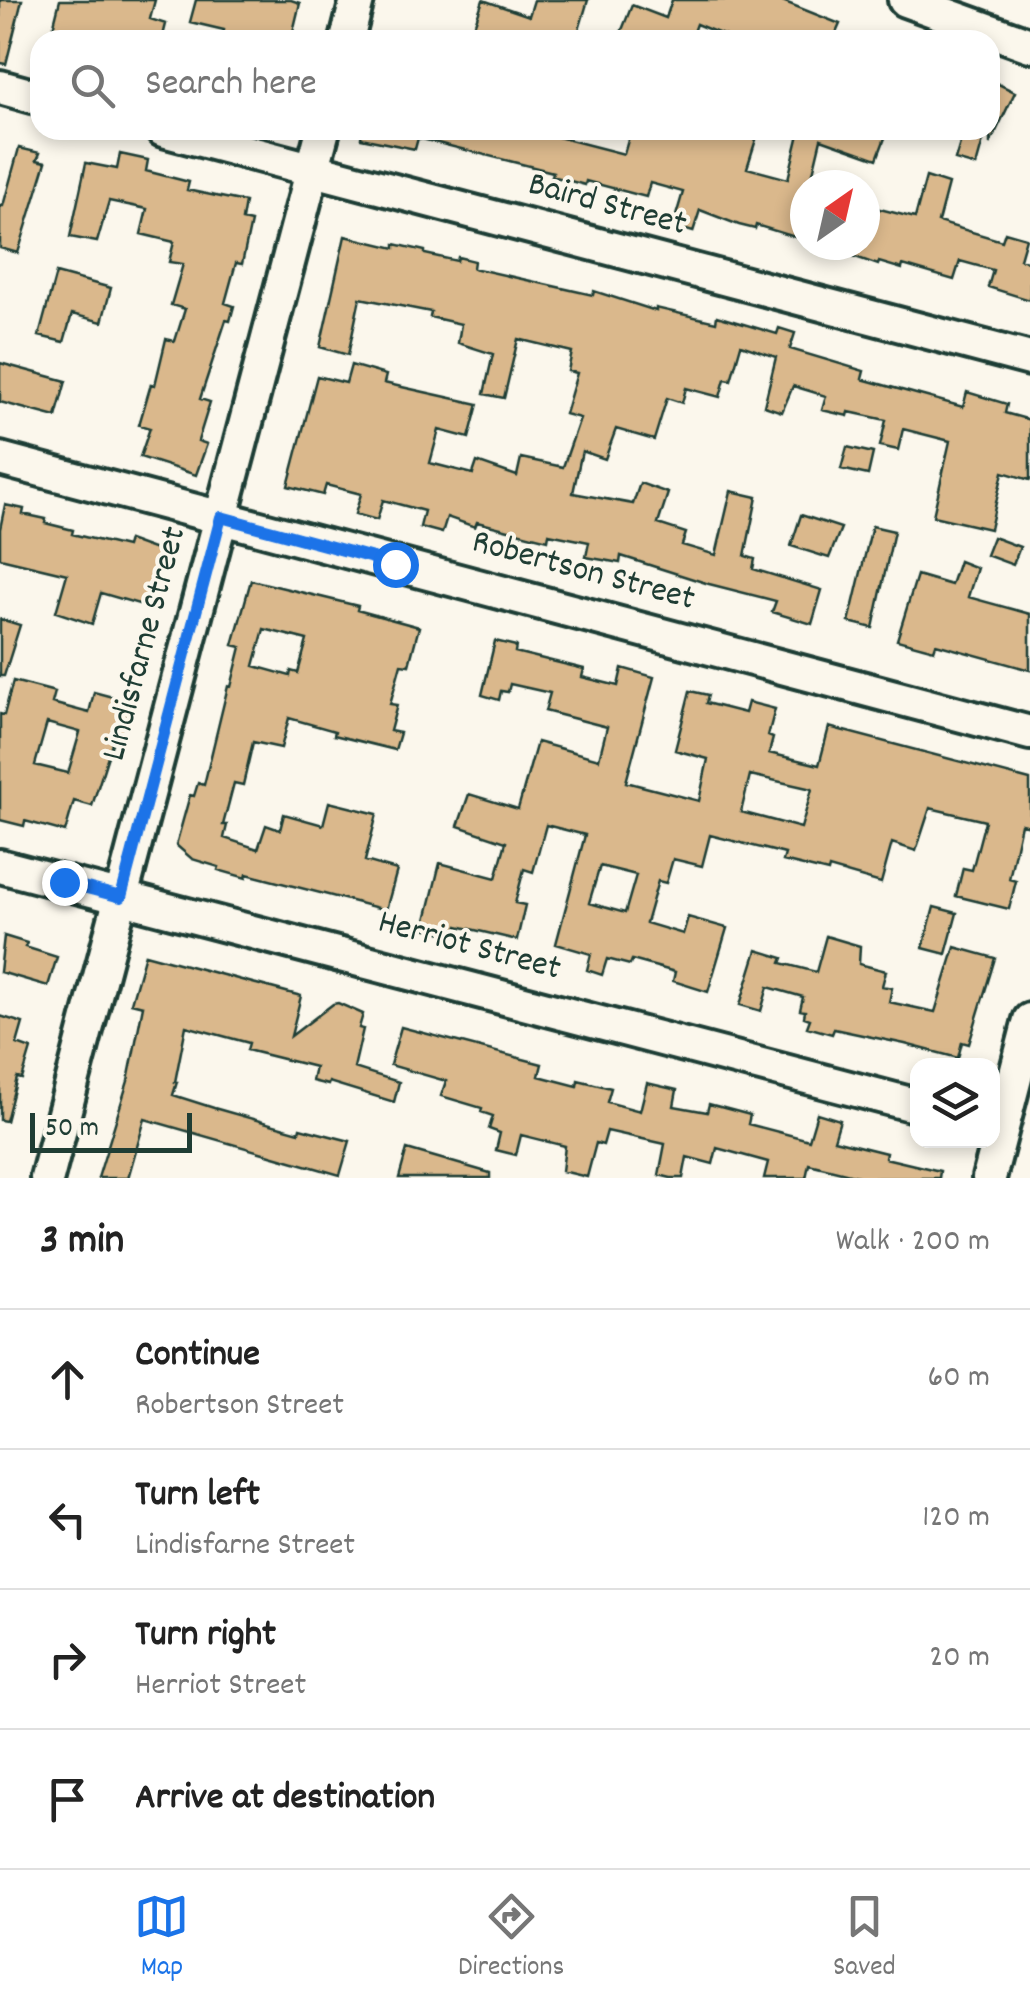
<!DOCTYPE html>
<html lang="en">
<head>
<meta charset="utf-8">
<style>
  body { margin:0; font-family:Dekko,sans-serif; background:#f2f2f2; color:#222 }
  .controls { position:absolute; right:30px; bottom:30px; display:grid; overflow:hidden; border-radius:20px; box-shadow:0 5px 15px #0003 }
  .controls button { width:90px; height:90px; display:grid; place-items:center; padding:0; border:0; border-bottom:2px solid #e0e0e0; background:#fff; color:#222; font:50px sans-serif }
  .compass { position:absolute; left:790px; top:170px; width:90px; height:90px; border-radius:50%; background:#fff; box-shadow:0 5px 15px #0003; rotate:34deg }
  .scale { position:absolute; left:30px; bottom:25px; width:162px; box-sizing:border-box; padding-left:10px; border:5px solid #1f3d34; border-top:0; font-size:28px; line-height:35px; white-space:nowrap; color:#1f3d34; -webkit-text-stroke:8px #fbf7ec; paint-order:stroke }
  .stop { position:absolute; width:30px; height:30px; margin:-22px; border:8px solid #1a73e8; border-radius:50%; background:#fff }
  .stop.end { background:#1a73e8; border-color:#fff; box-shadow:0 2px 10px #0008 }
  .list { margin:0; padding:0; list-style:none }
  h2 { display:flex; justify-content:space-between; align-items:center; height:130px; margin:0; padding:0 40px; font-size:42px }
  h2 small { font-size:32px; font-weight:400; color:#767676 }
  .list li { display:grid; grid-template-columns:65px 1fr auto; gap:30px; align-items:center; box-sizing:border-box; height:140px; padding:0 40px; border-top:2px solid #e0e0e0 }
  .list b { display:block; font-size:38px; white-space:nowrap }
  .list p { margin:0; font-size:32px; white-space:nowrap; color:#767676 }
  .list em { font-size:32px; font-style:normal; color:#767676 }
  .icon { flex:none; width:55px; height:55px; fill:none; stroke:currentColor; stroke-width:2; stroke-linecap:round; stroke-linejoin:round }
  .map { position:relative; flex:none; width:1030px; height:1178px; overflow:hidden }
  .search { position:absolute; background:#fff; box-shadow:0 5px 15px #0003; left:30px; right:30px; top:30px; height:110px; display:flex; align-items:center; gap:25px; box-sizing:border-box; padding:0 35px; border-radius:30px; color:#767676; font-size:38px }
  .sheet { height:690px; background:#fff }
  nav { display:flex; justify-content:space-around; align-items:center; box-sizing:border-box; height:140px; border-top:2px solid #e0e0e0; background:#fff; font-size:28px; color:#767676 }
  nav a { display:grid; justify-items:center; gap:5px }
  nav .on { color:#1a73e8 }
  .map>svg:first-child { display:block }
  .building { fill:#dab88c; stroke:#1f3d34; stroke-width:2.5; fill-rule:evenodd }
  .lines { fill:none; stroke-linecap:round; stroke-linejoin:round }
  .minor-casing { stroke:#1f3d34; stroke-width:40 }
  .minor { stroke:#fbf7ec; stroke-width:32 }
  .route { stroke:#1a73e8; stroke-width:12 }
  .labels { text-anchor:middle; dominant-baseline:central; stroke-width:8; stroke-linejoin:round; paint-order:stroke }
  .street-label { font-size:35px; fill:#1f3d34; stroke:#fbf7ec }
</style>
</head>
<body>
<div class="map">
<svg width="1030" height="1178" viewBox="0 0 1030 1178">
  <rect width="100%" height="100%" fill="#fbf7ec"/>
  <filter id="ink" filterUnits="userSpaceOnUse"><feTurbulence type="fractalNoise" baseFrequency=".01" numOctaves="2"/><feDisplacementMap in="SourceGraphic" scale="20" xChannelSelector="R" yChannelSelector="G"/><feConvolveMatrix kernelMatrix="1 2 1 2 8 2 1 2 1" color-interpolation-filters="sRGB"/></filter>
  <g filter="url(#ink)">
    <path class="building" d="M0,0H22L6,64L0,63Z
      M60,0H155L150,19L166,24L162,40H50Z
      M196,0H291L300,3L291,40H222L224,30L190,22Z
      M483,0L529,16L534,0H588L576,40H511L474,26Z
      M672,0H780L840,24L833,40H735L696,24L690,40H618L632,5L666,18Z
      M990,80L1015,92L990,144Z
      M362,130H531L624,154L631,130H759L747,168L788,179L800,130H888L877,159L821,139L810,185H805V240L756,225L755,229L739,225L700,210L693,232L673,226L683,192L650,183L646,197L586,181L585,185L552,176L553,172L418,138L415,149L361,138Z
      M964,130H986L976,166L955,160Z
      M19,148L40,153L37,160L46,162L18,253L0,248V206H3Z
      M120,154L148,160L146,171L189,182L187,190L245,202L242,220L251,222L242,264L236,263L225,303L234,306L230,321L226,320L200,399L210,402L198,441L207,444L196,475L140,457L150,428L139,425L151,384L155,385L166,339L175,341L185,309L171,305L183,264L169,262L174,242L141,234L147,209L109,201L97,242L70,237L86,163L117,169Z
      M926,177L948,184L938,222L1002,241L1005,232L1026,238L1020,259L1030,262V300L988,287L993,270L960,261L954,280L903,265L902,269L879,262L878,265L830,248V245H866L876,208L915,218Z
      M345,236L395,248V244L425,251V254L457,261L458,257L474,261L473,268L593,295L594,291L656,311V308L716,322L717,316L777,334L779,328L795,333L790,349L864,371L862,379L963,407L967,392L1007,404L1005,413L1030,420V480L1003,472L990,529L933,516L950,441L903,429L898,450L880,446L886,420L849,412L848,416L822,410L826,396L793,386L782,412L764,406L776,357L741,345L731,380L725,379L720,397L686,388L682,403L667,398L654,440L616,429L605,459L582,451L573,493L633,504L640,483L668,493L658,524L686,533L682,545L716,555L731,491L757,497L745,556L755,559L753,569L822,590L812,624L772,612L776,601L709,584L621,556L620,563L586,557L589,542L549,534L548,540L477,522L475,527L447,517L442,533L420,527L424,511L383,500L377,520L355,514L361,494L326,485L323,495L288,486L317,376L346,383L351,365L386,375L384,383L478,404L469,438L439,430L430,463L473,474L477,462L517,476L521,458L563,467L580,418L565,414L577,373L568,371L572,352L518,339L504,398L484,394L493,354L458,343L461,324L430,317L431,312L360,298L348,355L320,347Z
      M56,273L111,288L102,322L72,314L64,342L39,336Z
      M0,363L66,381L56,417L0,402Z
      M847,447L873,453L868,475L841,469Z
      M5,505L24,509L23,514L46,519L45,523L73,530L72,534L126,547L128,540L164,553L149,607L101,593L92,624L56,612L67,574L0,558V529Z
      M801,515L841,528L829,558L791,546Z
      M872,526L894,531L873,628L849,622Z
      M993,537L1020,547L1013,565L986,555Z
      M959,561L977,568L968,597L1030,614V670L936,644L934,650L897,640L917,575L951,585Z
      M251,580L358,606L357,610L419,627L409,665L401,664L390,704L397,705L390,731L400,733L395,750L334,735L335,731L289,718L281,748L253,742L243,785L234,783L223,825H227L224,838L258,849L266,825L280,830L284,814L323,825L329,802L377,814L365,861L397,870L386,910L247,874L246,878L218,870L219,867L192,859L176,845L190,795L194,796L198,783L204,785L228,686L231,687L241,647L233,645ZM264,629L307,640L298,673L291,671L290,676L254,666Z
      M0,619L20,625L4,676H0Z
      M495,641L516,646L515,652L584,669L582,677L618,686L622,668L654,677L626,782L699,801L708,759L675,750L690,691L708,695L706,703L745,713L748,702L775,709L768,736L773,738L769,753L819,765L829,727L1030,780V826L1021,824L1009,879L1016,881L1009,909L956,896L963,868L972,870L985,821L930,808L916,851L892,843L881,883L829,868L828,872L783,861L785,854L710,835L702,866L673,859L666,883L658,881L646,923L683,934L688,917L727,928L708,992L673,981L675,972L632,960L630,965L607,959L602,975L587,970L591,954L556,944L585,835L546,825L533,872L524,869L515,903L525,905L517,940L458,926L455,936L424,928L440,863L496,878L506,842L458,826L469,794L518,809L537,742L599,759L607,727L545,711L550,693L510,684L508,692L501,691L499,700L482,695ZM750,775L812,789L801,828L741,812ZM600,866L636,875L625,913L589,903Z
      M13,681L55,692L52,703L89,713L94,692L131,702L121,742L113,740L92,806L74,801L65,832L25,821L24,826L0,820V714L4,715ZM47,723L80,732L68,773L35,765Z
      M934,907L957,913L946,954L923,948Z
      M4,936L27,943L25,947L57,957L48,986L0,972Z
      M826,936L860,946L859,964L886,971L882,986L892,988L889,1002L935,1012L955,947L995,958L969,1044L962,1042L958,1058L905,1044L834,1029L832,1034L807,1027L810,1019L804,1017L805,1011L800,1010L803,997L768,987L761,1011L740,1005L757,950L783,958L781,963L816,972Z
      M145,954L301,996L291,1036L333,1004L338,1003L363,1014L359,1028L363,1029L354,1068L399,1082L394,1102L329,1082L328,1085L312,1081L315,1067L247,1050L249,1043L186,1026L175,1082H177L173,1095L214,1108L299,1132L300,1128L350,1141L340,1175L145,1119L128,1178H98L128,1081L143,1006L131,1003Z
      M0,1016L23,1023L17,1044L31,1049L22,1079L17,1078L6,1121L0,1120Z
      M401,1027L542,1064L539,1076L577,1086L578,1080L611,1088L607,1102L640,1111L647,1083L677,1090L674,1106L707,1112L709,1104L750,1115L748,1124L809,1140L817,1113L840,1120L834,1140L886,1153L885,1158L940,1171L939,1178H866L809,1164L806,1178H764L768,1162L717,1148L713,1164L687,1157L683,1178H671L659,1175L665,1144L607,1131L603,1145L596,1143L587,1177L562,1171L565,1146L521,1135L516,1155L496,1150L500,1133L489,1129L493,1116L481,1112L482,1108L441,1096L446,1081L390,1065Z
      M407,1149L490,1173V1178H399Z"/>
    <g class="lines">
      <g class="minor-casing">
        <path id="minor" d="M905,0L1030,45
          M347,40L357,0
          M0,87L40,98
          M163,130L1030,359
          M0,459L1030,733
          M0,866L918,1106
          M47,1178L323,130
          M989,1178L1030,1020"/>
      </g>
      <use href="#minor" class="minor"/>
    </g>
  </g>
  <g class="lines" filter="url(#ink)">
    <path class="route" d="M64,882L121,897L221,517L395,564"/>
  </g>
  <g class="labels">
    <g class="street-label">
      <text transform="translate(607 206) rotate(15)">Baird Street</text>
      <text transform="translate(583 572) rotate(15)">Robertson Street</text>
      <text transform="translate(146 644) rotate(-75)">Lindisfarne Street</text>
      <text transform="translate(469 947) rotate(15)">Herriot Street</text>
    </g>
  </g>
</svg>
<div class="controls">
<button><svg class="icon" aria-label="layers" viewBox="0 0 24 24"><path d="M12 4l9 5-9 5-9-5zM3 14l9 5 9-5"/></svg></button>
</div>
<svg class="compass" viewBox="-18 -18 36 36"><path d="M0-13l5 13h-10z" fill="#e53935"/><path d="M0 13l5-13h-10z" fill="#767676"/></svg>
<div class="scale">50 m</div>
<div class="stop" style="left:395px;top:564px"></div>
<div class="stop end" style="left:64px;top:882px"></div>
<div class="search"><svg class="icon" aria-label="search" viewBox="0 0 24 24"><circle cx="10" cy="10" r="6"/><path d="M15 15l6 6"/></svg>Search here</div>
</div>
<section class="sheet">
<h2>3 min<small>Walk · 200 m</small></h2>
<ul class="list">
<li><svg class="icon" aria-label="ahead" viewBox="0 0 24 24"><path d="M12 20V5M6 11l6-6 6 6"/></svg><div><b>Continue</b><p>Robertson Street</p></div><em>60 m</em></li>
<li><svg class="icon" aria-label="left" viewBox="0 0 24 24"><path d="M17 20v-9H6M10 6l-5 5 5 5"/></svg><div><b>Turn left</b><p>Lindisfarne Street</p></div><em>120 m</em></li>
<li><svg class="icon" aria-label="right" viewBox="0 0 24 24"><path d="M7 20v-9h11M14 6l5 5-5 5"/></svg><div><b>Turn right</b><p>Herriot Street</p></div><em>20 m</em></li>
<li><svg class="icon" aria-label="arrive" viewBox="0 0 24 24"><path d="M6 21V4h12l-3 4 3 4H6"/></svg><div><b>Arrive at destination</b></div></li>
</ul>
</section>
<nav>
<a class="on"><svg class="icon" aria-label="map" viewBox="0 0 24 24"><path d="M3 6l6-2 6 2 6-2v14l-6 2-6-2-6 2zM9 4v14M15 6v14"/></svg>Map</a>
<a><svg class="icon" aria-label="directions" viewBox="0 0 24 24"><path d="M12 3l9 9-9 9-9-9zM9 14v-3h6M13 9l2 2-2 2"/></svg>Directions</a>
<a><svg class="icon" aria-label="saved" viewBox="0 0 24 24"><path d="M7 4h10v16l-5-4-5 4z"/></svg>Saved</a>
</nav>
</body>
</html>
